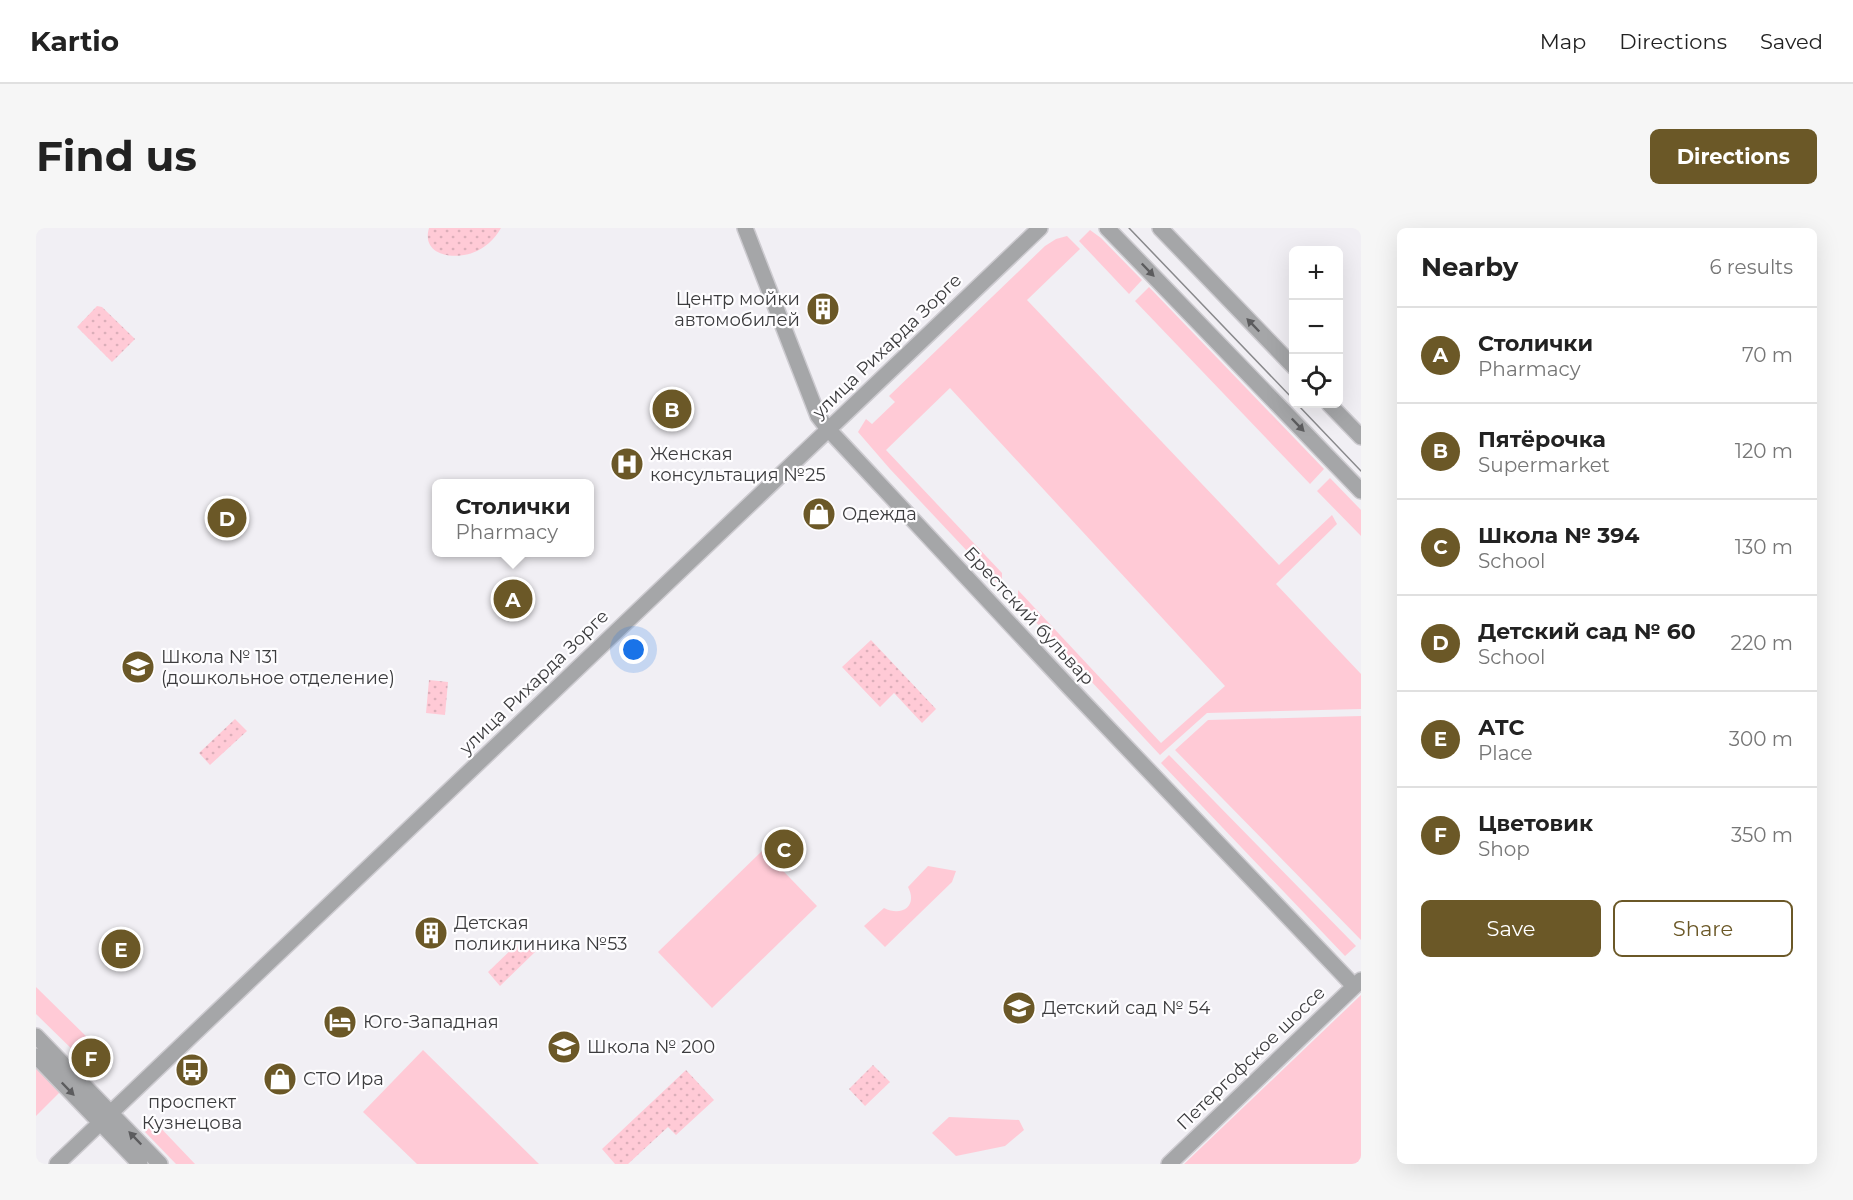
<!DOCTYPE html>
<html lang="en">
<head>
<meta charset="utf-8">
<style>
  body { margin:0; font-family:Montserrat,sans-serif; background:#f6f6f6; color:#222 }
  .controls { position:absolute; right:18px; top:18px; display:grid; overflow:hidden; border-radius:9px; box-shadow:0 6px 24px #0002 }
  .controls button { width:54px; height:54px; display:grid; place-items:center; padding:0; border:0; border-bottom:2px solid #e0e0e0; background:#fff; color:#222; font:30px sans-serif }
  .you { position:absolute; left:598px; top:422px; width:21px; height:21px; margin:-15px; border:4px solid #fff; border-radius:50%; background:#1a73e8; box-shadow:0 0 0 9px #1a73e833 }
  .badge { display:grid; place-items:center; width:39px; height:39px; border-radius:50%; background:#6b5827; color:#fff; font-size:20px; font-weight:700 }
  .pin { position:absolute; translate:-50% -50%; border:3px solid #fff; box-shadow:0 2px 6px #0006 }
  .popup { position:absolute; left:396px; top:251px; width:162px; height:78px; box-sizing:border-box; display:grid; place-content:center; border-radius:9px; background:#fff; filter:drop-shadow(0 2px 4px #0005); font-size:20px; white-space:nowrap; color:#767676 }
  .popup b { font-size:22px; color:#222 }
  .popup::after { content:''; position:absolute; left:50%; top:100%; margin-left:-12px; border:12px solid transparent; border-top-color:#fff }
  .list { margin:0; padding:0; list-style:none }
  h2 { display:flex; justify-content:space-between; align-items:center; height:78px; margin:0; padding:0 24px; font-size:26px }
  h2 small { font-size:20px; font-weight:400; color:#767676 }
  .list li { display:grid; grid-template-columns:39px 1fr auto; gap:18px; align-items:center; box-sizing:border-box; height:96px; padding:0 24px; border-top:2px solid #e0e0e0 }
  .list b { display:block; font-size:22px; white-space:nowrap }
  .list p { margin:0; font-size:20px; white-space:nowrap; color:#767676 }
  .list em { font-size:20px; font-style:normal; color:#767676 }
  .actions { display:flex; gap:12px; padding:18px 24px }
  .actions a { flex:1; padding:14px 0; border:2px solid #6b5827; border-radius:9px; text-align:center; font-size:21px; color:#6b5827 }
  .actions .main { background:#6b5827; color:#fff }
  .icon { flex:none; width:33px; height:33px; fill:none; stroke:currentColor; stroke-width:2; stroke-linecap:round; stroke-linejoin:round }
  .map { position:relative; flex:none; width:1325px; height:936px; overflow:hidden; border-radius:9px }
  header { display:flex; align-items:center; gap:36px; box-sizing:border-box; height:84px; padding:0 30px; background:#fff; border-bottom:2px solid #e0e0e0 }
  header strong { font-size:28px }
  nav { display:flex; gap:33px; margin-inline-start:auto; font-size:21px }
  .intro { display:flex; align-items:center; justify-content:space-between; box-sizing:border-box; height:144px; padding:0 36px }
  h1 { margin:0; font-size:42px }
  .button { padding:15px 27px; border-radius:9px; background:#6b5827; color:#fff; font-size:21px; font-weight:700 }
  main { display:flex; gap:36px; padding:0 36px }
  aside { flex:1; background:#fff; border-radius:9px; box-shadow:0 6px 24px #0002 }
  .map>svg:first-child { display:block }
  .green { fill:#ffcad6 }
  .park { fill:url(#park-dots) }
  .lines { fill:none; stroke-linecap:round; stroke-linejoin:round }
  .minor-casing { stroke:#cdcbd0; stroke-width:18 }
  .minor { stroke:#a5a6a8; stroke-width:15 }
  .tram { stroke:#89898c; stroke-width:1.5 }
  .oneway { fill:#5c5c5e }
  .labels { text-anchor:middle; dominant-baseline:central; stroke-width:4.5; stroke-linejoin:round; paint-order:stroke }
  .poi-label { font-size:18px; fill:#3c3c3e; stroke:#fefdff; text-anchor:start }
  .street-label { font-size:18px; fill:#3c3c3e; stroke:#fefdff }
</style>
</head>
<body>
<header>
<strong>Kartio</strong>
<nav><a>Map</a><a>Directions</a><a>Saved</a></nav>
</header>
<div class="intro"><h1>Find us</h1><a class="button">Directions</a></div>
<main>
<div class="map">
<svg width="1325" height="936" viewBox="0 0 1325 936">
  <defs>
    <pattern id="park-dots" width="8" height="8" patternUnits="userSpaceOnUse" patternTransform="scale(1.5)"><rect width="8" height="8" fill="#ffcad6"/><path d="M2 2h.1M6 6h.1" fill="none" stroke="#dbaeb9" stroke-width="1.8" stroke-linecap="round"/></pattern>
  </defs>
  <rect width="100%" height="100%" fill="#f1eff4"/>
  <path class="green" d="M1054,2L1065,10L1106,52L1093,66L1043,13Z
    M1031,8L1044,21L991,72L1243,337L1296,287L1301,296L1240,356L1325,446V481L1171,485L1124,527L982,375V362L1125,515L1189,458L914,160L850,222L966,345V354L963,357L854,241L822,204L830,191L836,196L859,174L853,168L1009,18L1020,11Z
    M1113,59L1288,241L1274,256L1099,73Z
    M1294,250L1325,282V308L1281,263Z
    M1325,488V712L1139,522L1172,492Z
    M1133,527L1320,718L1309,728L1125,535Z
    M727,622L781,678L676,780L622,724Z
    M892,638L920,643L916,654L849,719L828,698L848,680C866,689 882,678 872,659Z
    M0,759L57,815L60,819L57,822L55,820L45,830L0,786Z
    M1325,767V936H1148Z
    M387,822L503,936H381L327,884Z
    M0,838L25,863L0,888Z
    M913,889L983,892L988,902L969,918L920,928L896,905Z
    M119,894L159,936H140L109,904Z"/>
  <path class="park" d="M393,0H465C459,11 448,21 436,25C417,32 385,27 393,0Z
    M61,78L66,79L99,111L76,134L41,99Z
    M835,412L900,481L886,495L858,465L844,479L806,439Z
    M393,452L412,454L409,487L390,485Z
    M199,491L211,503L174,537L163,525Z
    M487,710L500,723L464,758L452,744Z
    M837,837L854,854L829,878L813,861Z
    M650,842L678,872L640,907L632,899L592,936H579L566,921Z"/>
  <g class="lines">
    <g class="minor-casing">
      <path id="minor" d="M709,0L782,188L792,201L1033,459L1318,758
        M1071,0L1325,263
        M1124,0L1258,139
        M1293,176L1325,209
        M0,808L124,936
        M0,828L104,936
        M21,936L1004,0
        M1133,936L1325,752"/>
    </g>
    <use href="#minor" class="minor"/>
    <path class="tram" d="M1093,0L1258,172
      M1261,176L1325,243"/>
  </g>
  <defs><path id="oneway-solid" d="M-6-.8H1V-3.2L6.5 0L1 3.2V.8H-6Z" transform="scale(1.5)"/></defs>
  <g class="oneway">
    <use href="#oneway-solid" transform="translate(1112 42) rotate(46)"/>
    <use href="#oneway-solid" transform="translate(1217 97) rotate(-134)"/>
    <use href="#oneway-solid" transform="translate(1262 197) rotate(46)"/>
    <use href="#oneway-solid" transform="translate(32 861) rotate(46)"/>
    <use href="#oneway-solid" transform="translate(99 910) rotate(-134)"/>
  </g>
  <defs>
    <g id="building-disc" transform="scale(1.725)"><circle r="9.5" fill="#6b5827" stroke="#fefdff"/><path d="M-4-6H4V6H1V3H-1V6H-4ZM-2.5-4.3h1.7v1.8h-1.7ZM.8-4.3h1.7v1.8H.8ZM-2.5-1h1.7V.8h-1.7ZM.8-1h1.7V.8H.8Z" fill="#fff"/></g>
    <g id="hospital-disc" transform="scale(1.725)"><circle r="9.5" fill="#6b5827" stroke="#fefdff"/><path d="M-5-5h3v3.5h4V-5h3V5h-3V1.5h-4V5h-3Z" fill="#fff"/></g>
    <g id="shop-disc" transform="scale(1.725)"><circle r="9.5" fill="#6b5827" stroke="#fefdff"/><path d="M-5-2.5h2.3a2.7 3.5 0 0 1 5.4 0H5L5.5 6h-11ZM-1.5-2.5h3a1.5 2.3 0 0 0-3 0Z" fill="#fff"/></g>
    <g id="school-disc" transform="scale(1.725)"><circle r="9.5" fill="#6b5827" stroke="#fefdff"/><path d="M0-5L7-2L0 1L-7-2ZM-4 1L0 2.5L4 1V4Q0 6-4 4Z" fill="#fff"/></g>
    <g id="hotel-disc" transform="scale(1.725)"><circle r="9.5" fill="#6b5827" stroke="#fefdff"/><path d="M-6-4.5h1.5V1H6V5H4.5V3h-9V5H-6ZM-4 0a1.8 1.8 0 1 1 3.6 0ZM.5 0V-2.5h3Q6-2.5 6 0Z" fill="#fff"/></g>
    <g id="bus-disc" transform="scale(1.725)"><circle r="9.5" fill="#6b5827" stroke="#fefdff"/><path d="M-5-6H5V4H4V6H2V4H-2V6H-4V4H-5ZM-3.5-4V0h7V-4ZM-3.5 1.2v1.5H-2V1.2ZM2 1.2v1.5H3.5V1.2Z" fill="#fff"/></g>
  </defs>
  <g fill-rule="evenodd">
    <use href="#building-disc" x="787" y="81"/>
    <use href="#hospital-disc" x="591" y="236"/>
    <use href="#shop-disc" x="783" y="286"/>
    <use href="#school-disc" x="102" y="439"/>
    <use href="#building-disc" x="395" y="705"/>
    <use href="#school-disc" x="983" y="780"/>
    <use href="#hotel-disc" x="304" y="794"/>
    <use href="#school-disc" x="528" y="819"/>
    <use href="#bus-disc" x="156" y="842"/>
    <use href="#shop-disc" x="244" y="851"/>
  </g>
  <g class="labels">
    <g class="poi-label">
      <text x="764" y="71" text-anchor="end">Центр мойки<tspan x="764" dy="21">автомобилей</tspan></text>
      <text x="614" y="226">Женская<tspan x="614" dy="21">консультация №25</tspan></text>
      <text x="806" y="286">Одежда</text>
      <text x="125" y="429">Школа № 131<tspan x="125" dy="21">(дошкольное отделение)</tspan></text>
      <text x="418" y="695">Детская<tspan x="418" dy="21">поликлиника №53</tspan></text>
      <text x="1006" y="780">Детский сад № 54</text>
      <text x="327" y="794">Юго-Западная</text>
      <text x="551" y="819">Школа № 200</text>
      <text x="267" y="851">СТО Ира</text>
      <text x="156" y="874" text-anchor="middle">проспект<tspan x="156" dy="21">Кузнецова</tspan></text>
    </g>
    <g class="street-label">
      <text transform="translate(851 118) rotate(-44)">улица Рихарда Зорге</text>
      <text transform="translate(993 388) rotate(47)">Брестский бульвар</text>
      <text transform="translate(498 454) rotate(-44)">улица Рихарда Зорге</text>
      <text transform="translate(1215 830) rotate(-44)">Петергофское шоссе</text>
    </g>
  </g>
</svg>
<div class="controls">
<button>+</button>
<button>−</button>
<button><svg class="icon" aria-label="locate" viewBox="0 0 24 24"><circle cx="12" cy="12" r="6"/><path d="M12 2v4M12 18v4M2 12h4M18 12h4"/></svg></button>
</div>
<div class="you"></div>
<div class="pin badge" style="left:477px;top:371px">A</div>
<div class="popup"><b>Столички</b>Pharmacy</div>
<div class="pin badge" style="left:636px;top:181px">B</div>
<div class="pin badge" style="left:748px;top:621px">C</div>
<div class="pin badge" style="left:191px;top:290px">D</div>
<div class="pin badge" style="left:85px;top:721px">E</div>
<div class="pin badge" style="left:55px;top:830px">F</div>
</div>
<aside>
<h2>Nearby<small>6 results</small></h2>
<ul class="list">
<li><span class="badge">A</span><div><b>Столички</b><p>Pharmacy</p></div><em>70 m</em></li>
<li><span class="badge">B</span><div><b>Пятёрочка</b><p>Supermarket</p></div><em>120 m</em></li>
<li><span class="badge">C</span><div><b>Школа № 394</b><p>School</p></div><em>130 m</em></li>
<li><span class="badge">D</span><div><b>Детский сад № 60</b><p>School</p></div><em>220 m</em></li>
<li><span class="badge">E</span><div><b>АТС</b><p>Place</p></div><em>300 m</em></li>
<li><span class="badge">F</span><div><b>Цветовик</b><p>Shop</p></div><em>350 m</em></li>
</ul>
<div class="actions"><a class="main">Save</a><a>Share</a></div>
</aside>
</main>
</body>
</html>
